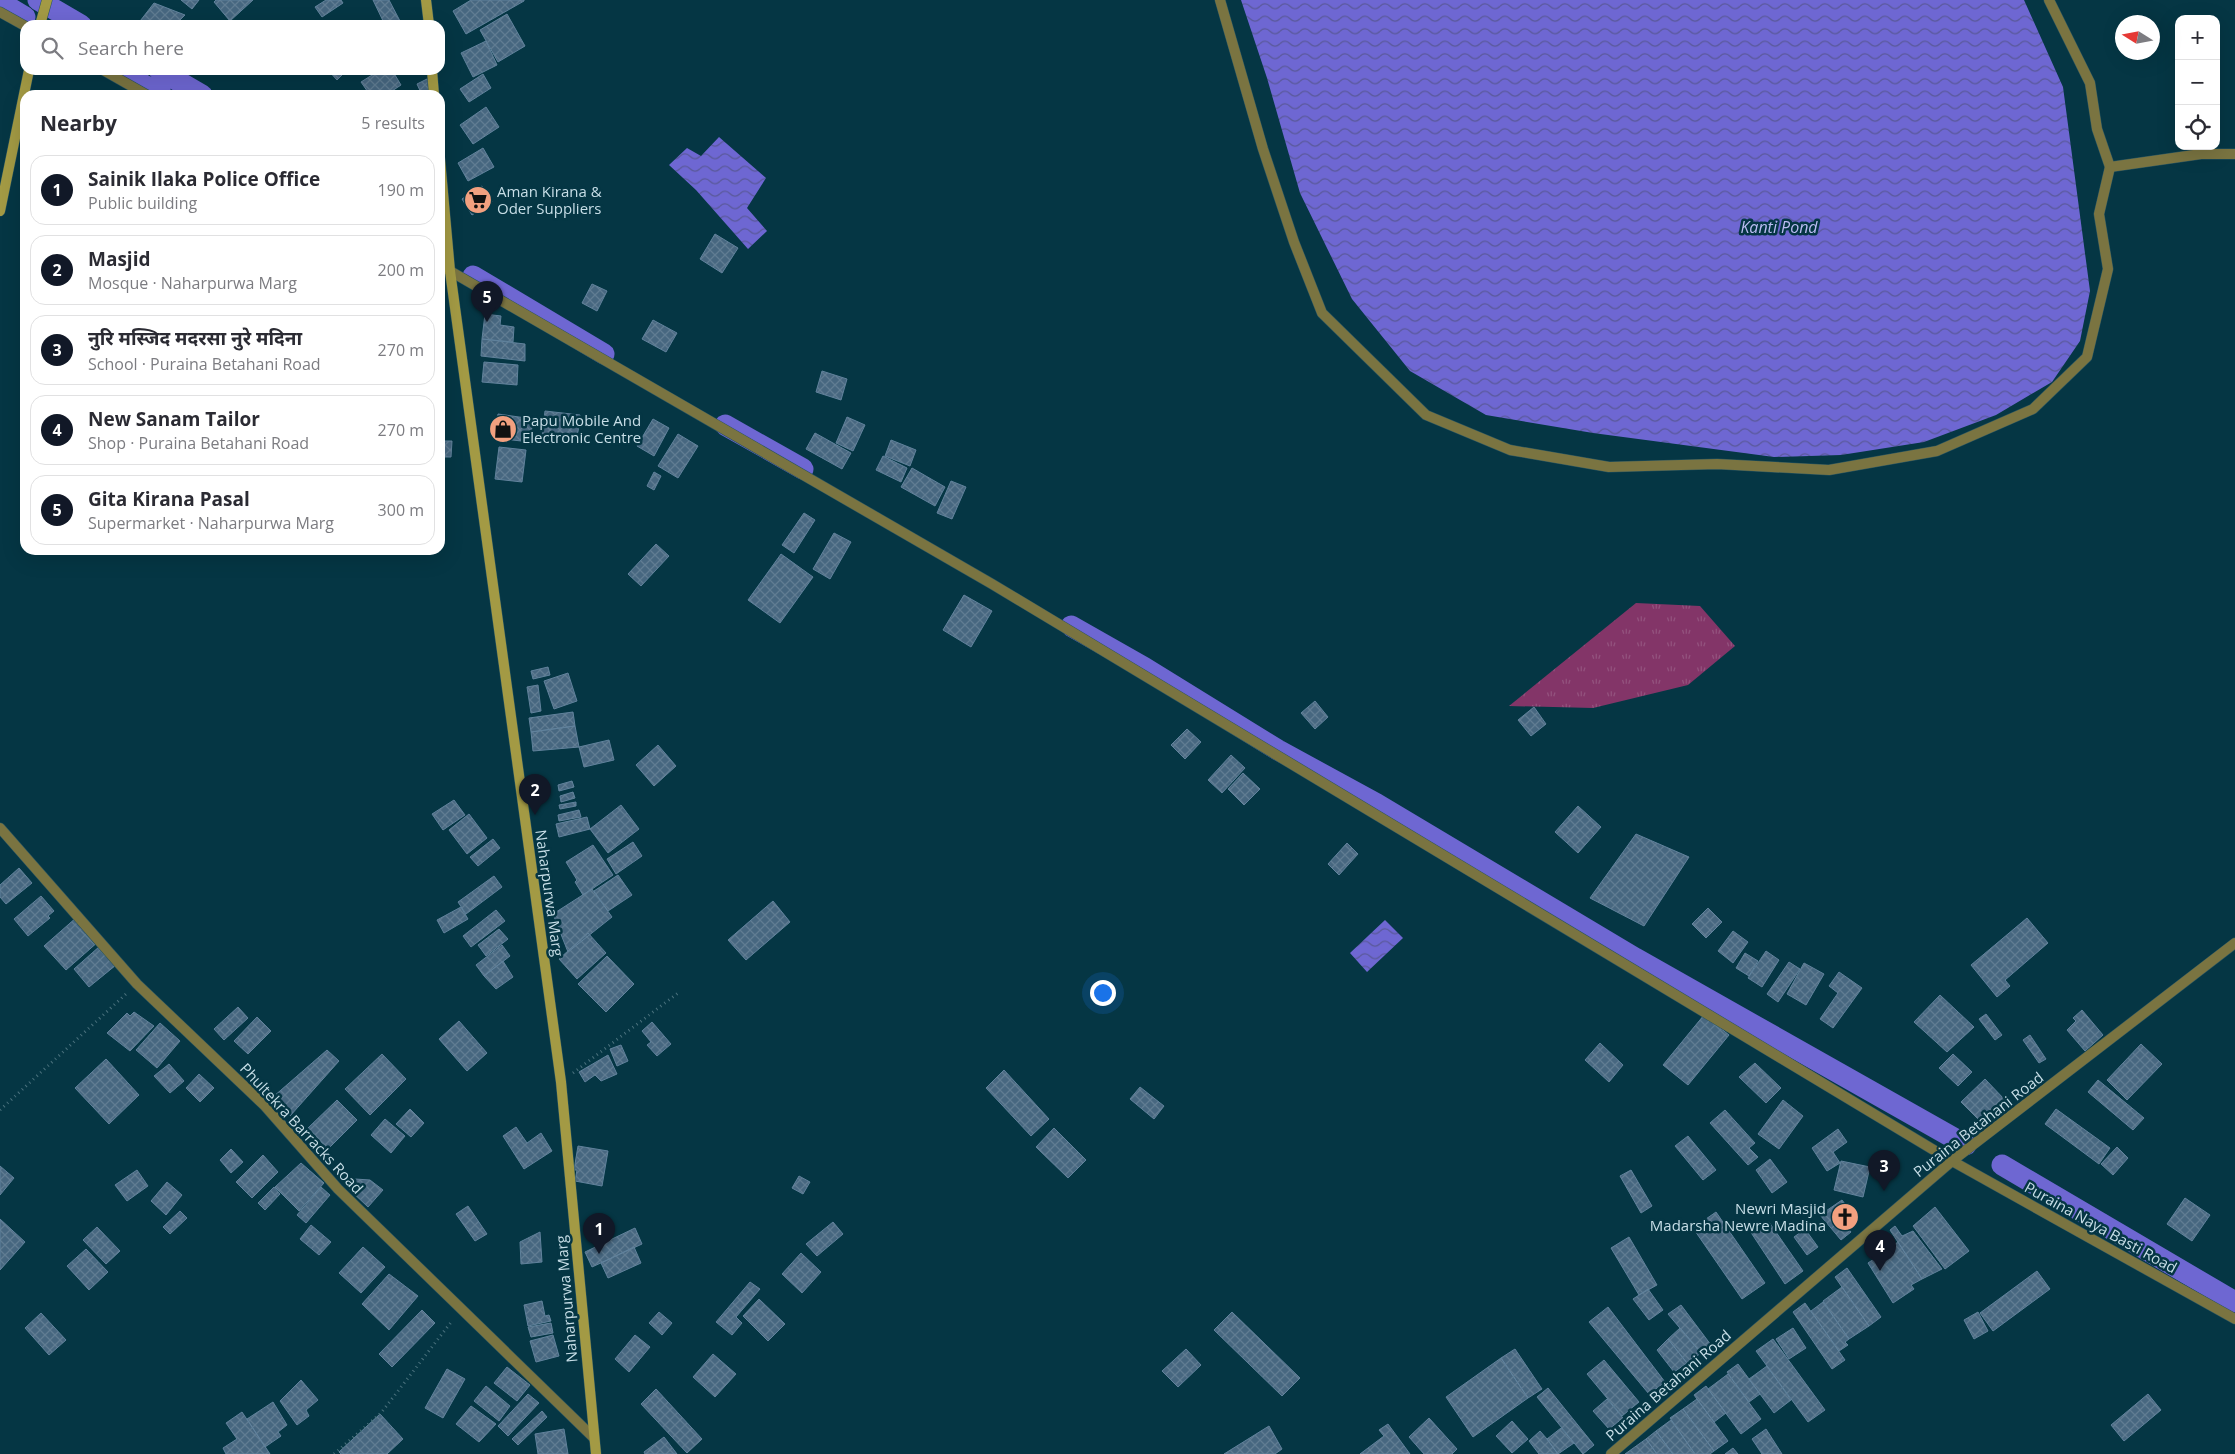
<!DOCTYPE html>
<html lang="en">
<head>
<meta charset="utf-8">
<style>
  body { margin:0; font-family:"Open Sans","Noto Sans Devanagari",sans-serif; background:#f7f7f7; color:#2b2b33 }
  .controls { position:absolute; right:15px; top:15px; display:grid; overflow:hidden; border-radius:10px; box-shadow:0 5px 20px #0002 }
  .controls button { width:45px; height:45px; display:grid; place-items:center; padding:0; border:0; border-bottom:1px solid #e1e1e2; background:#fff; color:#2b2b33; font:25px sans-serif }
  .compass { position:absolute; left:2115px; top:15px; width:45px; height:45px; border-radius:50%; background:#fff; box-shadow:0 5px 20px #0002; rotate:281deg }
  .you { position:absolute; left:1102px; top:992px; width:18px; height:18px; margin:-12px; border:4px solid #fff; border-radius:50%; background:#1a73e8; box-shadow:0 0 0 8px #1a73e833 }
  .badge { display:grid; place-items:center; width:32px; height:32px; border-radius:50%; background:#111827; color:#fff; font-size:16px; font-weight:700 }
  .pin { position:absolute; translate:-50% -41px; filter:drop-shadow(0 1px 2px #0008) }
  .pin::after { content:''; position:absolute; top:26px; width:18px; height:15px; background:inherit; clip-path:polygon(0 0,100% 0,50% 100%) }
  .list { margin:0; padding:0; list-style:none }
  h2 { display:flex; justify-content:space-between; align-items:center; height:65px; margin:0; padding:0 20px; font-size:21px }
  h2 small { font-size:16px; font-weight:400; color:#7c7c81 }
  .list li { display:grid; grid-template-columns:32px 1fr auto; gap:15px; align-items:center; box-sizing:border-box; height:70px; margin:0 10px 10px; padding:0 10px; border:1px solid #e1e1e2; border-radius:15px }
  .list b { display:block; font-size:19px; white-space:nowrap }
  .list p { margin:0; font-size:16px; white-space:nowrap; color:#7c7c81 }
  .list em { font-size:16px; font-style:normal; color:#7c7c81 }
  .icon { flex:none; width:28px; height:28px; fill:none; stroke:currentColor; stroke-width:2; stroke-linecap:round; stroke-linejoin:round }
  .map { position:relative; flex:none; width:2235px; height:1454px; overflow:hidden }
  .search { position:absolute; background:#fff; box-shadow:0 5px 20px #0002; left:20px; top:20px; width:425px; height:55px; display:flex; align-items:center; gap:12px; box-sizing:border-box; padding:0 18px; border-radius:15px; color:#7c7c81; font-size:19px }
  .panel { position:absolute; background:#fff; box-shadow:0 5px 20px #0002; left:20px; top:90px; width:425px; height:465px; border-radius:15px }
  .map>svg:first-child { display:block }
  .grass { fill:url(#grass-tufts) }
  .water { fill:url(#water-waves) }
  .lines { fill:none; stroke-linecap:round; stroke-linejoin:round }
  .canal { stroke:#6e67d2; stroke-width:21 }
  .building { fill:url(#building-cross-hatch); stroke:#61829c }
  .service-casing { stroke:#285461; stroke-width:11 }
  .minor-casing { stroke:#285461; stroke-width:11 }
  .tertiary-casing { stroke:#285461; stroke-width:11 }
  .secondary-casing { stroke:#285461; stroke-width:11 }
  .path { stroke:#4b727e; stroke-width:3; stroke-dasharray:1 4; stroke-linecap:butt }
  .service { stroke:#7a7441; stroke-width:10 }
  .minor { stroke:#7a7441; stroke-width:10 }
  .tertiary { stroke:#7a7441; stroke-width:10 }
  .secondary { stroke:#a39a44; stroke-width:10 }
  .labels { text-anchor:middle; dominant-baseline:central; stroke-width:5; stroke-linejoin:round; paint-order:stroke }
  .poi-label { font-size:15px; fill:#c7dee7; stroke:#053644; text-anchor:start }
  .street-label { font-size:15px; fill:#c7dee7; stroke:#053644 }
  .water-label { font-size:16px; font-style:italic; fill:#babcf2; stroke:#053644 }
</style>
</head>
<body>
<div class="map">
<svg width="2235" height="1454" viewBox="0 0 2235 1454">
  <defs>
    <pattern id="grass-tufts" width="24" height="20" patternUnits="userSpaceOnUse" patternTransform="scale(1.25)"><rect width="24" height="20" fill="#833568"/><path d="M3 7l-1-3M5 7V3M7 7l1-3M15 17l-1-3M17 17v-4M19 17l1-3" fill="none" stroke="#93527e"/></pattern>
    <pattern id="water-waves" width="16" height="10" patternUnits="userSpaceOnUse" patternTransform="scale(1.25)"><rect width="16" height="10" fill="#6e67d2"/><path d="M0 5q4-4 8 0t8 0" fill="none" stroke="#5a599a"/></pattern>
    <pattern id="building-cross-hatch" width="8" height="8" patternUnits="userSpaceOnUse" patternTransform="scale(1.25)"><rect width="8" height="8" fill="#476780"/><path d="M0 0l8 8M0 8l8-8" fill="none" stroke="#607c92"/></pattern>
  </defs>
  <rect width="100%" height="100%" fill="#053644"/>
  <path class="grass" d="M1636,603L1700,606L1735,646L1688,685L1593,708L1509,706Z"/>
  <path class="water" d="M1241,0H2024L2063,87L2090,291L2080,341L2052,382L1996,415L1924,442L1841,455L1774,457L1593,433L1486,415L1410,371L1352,299L1300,193L1267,78Z
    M719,137L766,178L747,208L767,231L748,249L696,190L669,165L687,148L701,156Z
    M1385,920L1403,938L1367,972L1350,953Z"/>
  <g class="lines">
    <path class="canal" d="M38,0L81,25
      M0,2L25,17
      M117,70L162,95
      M159,70L202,95
      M473,276L604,354
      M725,425L803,469
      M1071,626L1145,668L1278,750L1377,804L1635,958L1966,1145
      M2002,1165L2235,1302"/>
  </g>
  <path class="building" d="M181,0H199L192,9Z
    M216,0H253L230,21L214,2Z
    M326,0H341L343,3L322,17L315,7Z
    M373,0H389L400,21L392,25H385Z
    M471,0H524V1L466,34L453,11Z
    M154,3L185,15L175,25H137Z
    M507,14L525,46L498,62L480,30Z
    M486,41L497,65L473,77L461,53Z
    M328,70H347L337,80Z
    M380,70H392L401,85L386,95H370L361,82Z
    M483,74L491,88L469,102L460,89Z
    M427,79L433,90L422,95L417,84Z
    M486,107L499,127L473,144L460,125Z
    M483,148L494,167L468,181L458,163Z
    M482,186L492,202L472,215L462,199Z
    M715,234L738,248L722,273L700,259Z
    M592,284L607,291L597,311L582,303Z
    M485,314L501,316L500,325L514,327L513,342L482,339Z
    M653,320L677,333L666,352L642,339Z
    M482,339L525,344V361L481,356Z
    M484,362L518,365L517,385L482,382Z
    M822,371L847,379L841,400L816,392Z
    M545,411L580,415L577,440L542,436Z
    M498,414L533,419L530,442L495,438Z
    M847,417L865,425L853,451L836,443Z
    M653,419L669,428L654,456L637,446Z
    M815,433L851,453L842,469L806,449Z
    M678,434L698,446L678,478L658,466Z
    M891,440L916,450L910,466L885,456Z
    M440,441H452L451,457H440Z
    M499,447L526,450L522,482L495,479Z
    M883,456L907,468L901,482L876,470Z
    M912,468L945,487L935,506L901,487Z
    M654,472L661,476L654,490L647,486Z
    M951,481L966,487L952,519L937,513Z
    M804,513L815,520L794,553L782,545Z
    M834,533L851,542L830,579L813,569Z
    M656,544L669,556L641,586L628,574Z
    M781,554L813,577L780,623L748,600Z
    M964,595L992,611L971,647L943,630Z
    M548,667L550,675L533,679L531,671Z
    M568,673L577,701L554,709L544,681Z
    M538,685L541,711L531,713L527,687Z
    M1315,701L1328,717L1315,729L1301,713Z
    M1534,707L1546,724L1531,736L1518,720Z
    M573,712L575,726L531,732L529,718Z
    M575,726L579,747L533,751L531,732Z
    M1187,729L1201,742L1185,759L1171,745Z
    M609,740L614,760L584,767L579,747Z
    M658,745L676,766L654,786L636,765Z
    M1231,755L1245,768L1222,793L1208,780Z
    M1243,773L1260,789L1244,805L1228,789Z
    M572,781L574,787L559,791L558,785Z
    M573,792L575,798L561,802L560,796Z
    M454,800L465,815L443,830L432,814Z
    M576,802V806L560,809L559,805Z
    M621,805L639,829L608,853L590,829Z
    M1578,806L1601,827L1578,853L1555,832Z
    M579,810L581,817L559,821L558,815Z
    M469,814L487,838L467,854L449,830Z
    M587,817L590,829L559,837L556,824Z
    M1636,834L1689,857L1644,926L1590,898Z
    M493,839L500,848L478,866L470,857Z
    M633,842L642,856L616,874L607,859Z
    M1347,843L1358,854L1339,875L1328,864Z
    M593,845L613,875L583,895L575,882L577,880L566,862Z
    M19,868L32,883L6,904L0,897V885Z
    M618,875L632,895L608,911L594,891Z
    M494,876L502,887L466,914L458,902Z
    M592,889L612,917L568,952L553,914Z
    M41,896L54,911L48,916L50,918L28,936L14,919Z
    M773,901L790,922L746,960L728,940Z
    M461,907L468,919L444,933L437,920Z
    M1708,908L1722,922L1706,938L1692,924Z
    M496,910L505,921L471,947L463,936Z
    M77,917L99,941L66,970L44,946Z
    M2027,918L2048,943L2005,980L2010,986L1997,997L1971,965Z
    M499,929L508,939L486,956L478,945Z
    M1733,931L1748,942L1733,963L1718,951Z
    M588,933L606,953L577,979L559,959Z
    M502,945L510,956L484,976L476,965Z
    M100,946L116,965L89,987L74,969Z
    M1766,951L1779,960L1762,987L1748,978Z
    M1745,953L1758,961L1749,976L1736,968Z
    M607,956L634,984L606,1012L578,984Z
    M503,961L513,977L496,989L484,976Z
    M1789,962L1800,969L1778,1002L1767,994Z
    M1804,963L1824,974L1806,1005L1787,994Z
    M1839,972L1862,988L1833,1028L1820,1019L1838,993L1829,986Z
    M1940,995L1974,1027L1947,1052L1914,1022Z
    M238,1007L248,1018L224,1040L214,1029Z
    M2082,1010L2103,1035L2085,1051L2067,1030L2076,1021L2073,1018Z
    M134,1012L154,1026L130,1051L107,1033L127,1013L130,1016Z
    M1986,1014L2002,1035L1995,1040L1979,1019Z
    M1704,1015L1729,1035L1688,1085L1663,1065Z
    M257,1017L271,1031L248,1054L234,1041Z
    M459,1021L487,1053L467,1071L439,1039Z
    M652,1022L671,1044L657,1056L647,1045L651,1042L642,1031Z
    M160,1023L180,1041L157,1068L136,1050Z
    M2030,1035L2046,1059L2039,1063L2023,1040Z
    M1600,1043L1623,1065L1609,1082L1585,1060Z
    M2141,1044L2162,1064L2127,1100L2107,1080Z
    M621,1045L628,1061L617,1066L610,1049Z
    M327,1050L339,1061L290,1116L273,1097Z
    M382,1054L406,1079L370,1115L345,1089Z
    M1953,1054L1972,1072L1958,1086L1939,1068Z
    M608,1055L617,1074L601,1081L595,1075L585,1082L579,1072Z
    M106,1059L139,1095L109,1124L75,1088Z
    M1755,1063L1781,1088L1766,1103L1739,1077Z
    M169,1064L184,1081L170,1093L154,1076Z
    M1004,1070L1049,1119L1031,1136L986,1088Z
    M199,1074L214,1088L200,1102L186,1088Z
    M1985,1079L2005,1100L1982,1123L1961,1102Z
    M2098,1080L2144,1118L2133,1130L2088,1092Z
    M1140,1087L1164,1106L1154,1119L1130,1099Z
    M337,1100L357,1120L328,1149L308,1128Z
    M1783,1100L1803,1116L1779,1149L1758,1134Z
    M410,1109L424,1123L411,1137L396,1124Z
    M2056,1109L2110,1148L2099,1164L2045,1124Z
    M1725,1110L1755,1143L1749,1148L1758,1157L1748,1165L1710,1123Z
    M385,1119L405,1136L391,1153L371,1135Z
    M516,1127L527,1143L541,1133L552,1151L524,1169L503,1136Z
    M1054,1128L1086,1160L1068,1178L1036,1147Z
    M1838,1129L1847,1142L1833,1152L1840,1163L1827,1171L1812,1148Z
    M1688,1136L1716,1170L1703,1180L1675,1146Z
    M578,1146L608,1151L602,1186L575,1181L577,1170H574Z
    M2117,1147L2128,1158L2113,1175L2101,1164Z
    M231,1149L243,1162L231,1173L220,1160Z
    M263,1155L278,1172L252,1198L236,1182Z
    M1770,1159L1787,1182L1772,1193L1756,1170Z
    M1841,1161L1870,1167L1863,1197L1834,1190Z
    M301,1163L324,1183L299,1211L275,1187Z
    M0,1166L14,1178L0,1195Z
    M137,1170L148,1186L127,1201L115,1185Z
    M1631,1170L1652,1206L1641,1213L1620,1176Z
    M799,1176L810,1182L803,1194L792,1188Z
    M355,1179L370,1180L383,1190L368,1207L348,1188Z
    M167,1182L182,1195L166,1215L151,1201Z
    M274,1187L280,1194L265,1210L258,1203Z
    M321,1187L330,1195L306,1223L297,1215Z
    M2185,1198L2210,1215L2192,1241L2167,1224Z
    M1842,1200L1856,1219L1846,1226L1851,1232L1841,1240L1820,1215Z
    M468,1206L487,1234L475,1241L456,1214Z
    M1935,1207L1969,1251L1945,1269L1913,1226Z
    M180,1211L187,1218L170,1234L163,1227Z
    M1716,1212L1765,1283L1742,1299L1693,1228Z
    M0,1219L25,1242L0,1270Z
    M833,1222L843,1234L817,1256L806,1244Z
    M1769,1222L1803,1271L1785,1284L1750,1231Z
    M311,1225L331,1242L319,1255L300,1239Z
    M1895,1226L1902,1236L1913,1231L1942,1269L1922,1279L1890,1230Z
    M97,1227L120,1251L106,1264L83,1240Z
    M635,1228L642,1244L592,1267L585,1252Z
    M1805,1229L1818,1247L1807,1255L1794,1237Z
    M540,1232L542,1262L521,1264L520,1242Z
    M1629,1237L1657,1285L1639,1295L1611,1248Z
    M1898,1242L1922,1279L1911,1285L1914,1289L1893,1303L1868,1263Z
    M363,1247L385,1267L361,1293L339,1273Z
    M634,1247L641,1263L608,1278L601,1263Z
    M86,1249L108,1272L89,1290L67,1266Z
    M801,1253L821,1272L802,1293L782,1274Z
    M1847,1268L1881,1317L1869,1326L1835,1277Z
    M2037,1271L2050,1289L1993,1331L1980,1313Z
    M389,1274L418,1296L389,1330L362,1304Z
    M750,1282L760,1289L736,1317L742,1323L732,1335L716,1322Z
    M1842,1287L1869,1326L1849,1339L1823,1301Z
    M1648,1289L1663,1310L1649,1320L1633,1299Z
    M759,1299L785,1324L768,1341L743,1316Z
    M542,1301L545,1316L549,1315L551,1321L528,1326L524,1305Z
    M1823,1302L1849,1339L1845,1342L1848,1345L1839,1351L1811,1311Z
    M1805,1303L1845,1360L1832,1369L1793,1312Z
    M1681,1305L1711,1345L1701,1353L1668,1314Z
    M1608,1307L1665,1382L1649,1394L1589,1322Z
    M422,1310L435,1323L392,1367L379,1354Z
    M659,1312L672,1323L662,1335L649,1323Z
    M1232,1312L1300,1378L1282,1396L1214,1330Z
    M1978,1312L1988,1331L1974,1339L1964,1320Z
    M41,1313L66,1340L49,1355L25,1328Z
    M551,1323L553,1333L531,1337L528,1327Z
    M1680,1328L1701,1353L1687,1363L1668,1339Z
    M1793,1328L1806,1348L1789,1359L1776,1339Z
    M553,1335L559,1356L536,1362L530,1341Z
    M635,1335L650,1347L629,1372L615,1359Z
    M1668,1339L1687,1363L1674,1372L1657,1350Z
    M1773,1339L1825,1410L1808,1422L1756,1351Z
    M1186,1349L1201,1365L1178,1387L1162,1371Z
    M1515,1349L1542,1389L1528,1398L1501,1358Z
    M713,1354L736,1374L715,1397L693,1377Z
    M1501,1358L1528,1398L1473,1437L1446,1397Z
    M1604,1360L1639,1402L1622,1416L1587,1374Z
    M1738,1364L1760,1394L1749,1402L1727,1372Z
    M1767,1366L1791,1400L1774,1413L1749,1379Z
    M507,1367L530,1385L517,1401L494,1383Z
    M447,1369L465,1379L443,1418L425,1408Z
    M1728,1374L1761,1419L1741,1434L1708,1389Z
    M301,1380L318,1400L306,1410L309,1416L297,1425L280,1401Z
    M486,1386L510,1406L499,1421L474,1401Z
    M1706,1386L1726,1413L1714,1422L1694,1395Z
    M1548,1388L1594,1445L1583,1454L1537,1397Z
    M656,1389L702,1439L687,1453L641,1404Z
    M528,1394L539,1403L508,1436L498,1426Z
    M2148,1394L2161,1410L2124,1441L2111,1425Z
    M1607,1399L1623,1418L1609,1429L1593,1411Z
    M1697,1399L1728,1441L1714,1451L1683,1409Z
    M273,1402L287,1425L278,1432L281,1436L265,1447L247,1419Z
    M471,1406L496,1424L479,1442L456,1424Z
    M1683,1409L1714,1451L1710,1454H1695L1670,1418Z
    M542,1411L547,1417L518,1445L512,1439Z
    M242,1412L270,1454H226L223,1448L237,1439L226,1423Z
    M380,1414L403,1439L387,1454H341L339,1452Z
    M1429,1418L1457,1449L1452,1454H1424L1409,1437Z
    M1671,1420L1695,1454H1673L1656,1431Z
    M1512,1421L1528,1439L1512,1453L1496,1436Z
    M1388,1424L1410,1454H1360L1384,1436L1379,1430Z
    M1269,1426L1282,1449L1275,1454H1224Z
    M1561,1428L1574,1443L1558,1454L1547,1439Z
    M564,1429L568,1454H538L535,1434Z
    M1766,1429L1782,1454H1762L1752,1439Z
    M1540,1431L1547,1439L1558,1454H1539L1529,1441Z
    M1656,1431L1673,1454H1657L1646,1439Z
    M664,1437L677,1454H645L644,1452Z
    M1646,1439L1657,1454H1625Z
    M1733,1448L1738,1454H1725Z"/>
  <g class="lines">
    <g class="service-casing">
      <path id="service" d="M1220,0L1263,149L1294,242L1322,313L1426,415L1510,450L1609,467L1717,464L1829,470L1937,451L2033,409L2087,357L2108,269L2099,214L2110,167L2097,129L2090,83L2049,0"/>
    </g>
    <g class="minor-casing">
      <path id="minor" d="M2110,167L2201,154H2235
        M450,271L992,584L1952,1161L2235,1319
        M0,828L137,984L265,1106L338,1189L594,1438"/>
    </g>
    <g class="tertiary-casing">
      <path id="tertiary" d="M0,12L25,26
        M103,70L147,95
        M440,265L450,271
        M1611,1454L1952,1161L2235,943"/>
    </g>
    <g class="secondary-casing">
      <path id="secondary" d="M426,0L429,25
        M40,25L47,0
        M432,70L434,95
        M440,159L450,271L561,1082L596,1454
        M0,211L29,70"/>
    </g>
    <path class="path" d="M573,1073L678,993
      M0,1110L126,994
      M334,1454L381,1413L452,1321"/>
    <use href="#service" class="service"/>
    <use href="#minor" class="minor"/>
    <use href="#tertiary" class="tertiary"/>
    <use href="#secondary" class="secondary"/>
  </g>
  <defs>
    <g id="supermarket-disc" transform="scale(1.4375)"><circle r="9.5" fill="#f2a07f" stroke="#053644"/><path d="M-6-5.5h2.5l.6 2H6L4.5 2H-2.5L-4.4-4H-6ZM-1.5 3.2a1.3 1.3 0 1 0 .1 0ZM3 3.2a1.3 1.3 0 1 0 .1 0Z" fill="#111"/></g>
    <g id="shop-disc" transform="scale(1.4375)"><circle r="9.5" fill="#f2a07f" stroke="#053644"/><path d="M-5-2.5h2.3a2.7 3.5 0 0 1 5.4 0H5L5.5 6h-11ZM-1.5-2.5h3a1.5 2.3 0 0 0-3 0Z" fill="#111"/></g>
    <g id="church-disc" transform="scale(1.4375)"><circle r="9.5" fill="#f2a07f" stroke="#053644"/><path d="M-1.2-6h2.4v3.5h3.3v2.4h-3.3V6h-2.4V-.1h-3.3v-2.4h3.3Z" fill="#111"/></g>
  </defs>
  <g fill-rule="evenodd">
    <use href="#supermarket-disc" x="478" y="200"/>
    <use href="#shop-disc" x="503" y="429"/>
    <use href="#church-disc" x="1845" y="1217"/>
  </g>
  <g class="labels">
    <g class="poi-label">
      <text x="497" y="191">Aman Kirana &amp;<tspan x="497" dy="17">Oder Suppliers</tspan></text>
      <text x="522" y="420">Papu Mobile And<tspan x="522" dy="17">Electronic Centre</tspan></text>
      <text x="1826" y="1208" text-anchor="end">Newri Masjid<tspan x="1826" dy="17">Madarsha Newre Madina</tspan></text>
    </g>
    <g class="street-label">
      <text transform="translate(550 893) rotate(82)">Naharpurwa Marg</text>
      <text transform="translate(1978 1124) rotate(-38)">Puraina Betahani Road</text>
      <text transform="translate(302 1128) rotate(47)">Phultekra Barracks Road</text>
      <text transform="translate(2101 1227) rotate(29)">Puraina Naya Basti Road</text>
      <text transform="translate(566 1299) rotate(-95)">Naharpurwa Marg</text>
      <text transform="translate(1668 1385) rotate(-41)">Puraina Betahani Road</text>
    </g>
    <g class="water-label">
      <text x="1779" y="227">Kanti Pond</text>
    </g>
  </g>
</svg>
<div class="controls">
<button>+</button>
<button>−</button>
<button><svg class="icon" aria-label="locate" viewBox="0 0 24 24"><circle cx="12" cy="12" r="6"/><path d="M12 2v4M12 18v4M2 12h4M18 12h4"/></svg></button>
</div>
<svg class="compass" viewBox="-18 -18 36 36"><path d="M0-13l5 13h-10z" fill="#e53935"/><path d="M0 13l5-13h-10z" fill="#7c7c81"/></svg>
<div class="you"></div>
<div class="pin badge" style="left:599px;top:1254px">1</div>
<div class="pin badge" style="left:535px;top:815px">2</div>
<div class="pin badge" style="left:1884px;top:1191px">3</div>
<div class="pin badge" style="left:1880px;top:1271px">4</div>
<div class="pin badge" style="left:487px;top:322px">5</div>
<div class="search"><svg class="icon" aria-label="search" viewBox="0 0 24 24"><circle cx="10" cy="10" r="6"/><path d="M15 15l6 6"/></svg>Search here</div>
<section class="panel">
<h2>Nearby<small>5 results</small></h2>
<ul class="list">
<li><span class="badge">1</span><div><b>Sainik Ilaka Police Office</b><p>Public building</p></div><em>190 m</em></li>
<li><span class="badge">2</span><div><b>Masjid</b><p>Mosque · Naharpurwa Marg</p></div><em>200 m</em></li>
<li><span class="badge">3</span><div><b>नुरि मस्जिद मदरसा नुरे मदिना</b><p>School · Puraina Betahani Road</p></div><em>270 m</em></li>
<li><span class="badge">4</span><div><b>New Sanam Tailor</b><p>Shop · Puraina Betahani Road</p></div><em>270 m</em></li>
<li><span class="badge">5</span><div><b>Gita Kirana Pasal</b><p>Supermarket · Naharpurwa Marg</p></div><em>300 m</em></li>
</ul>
</section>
</div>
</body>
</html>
